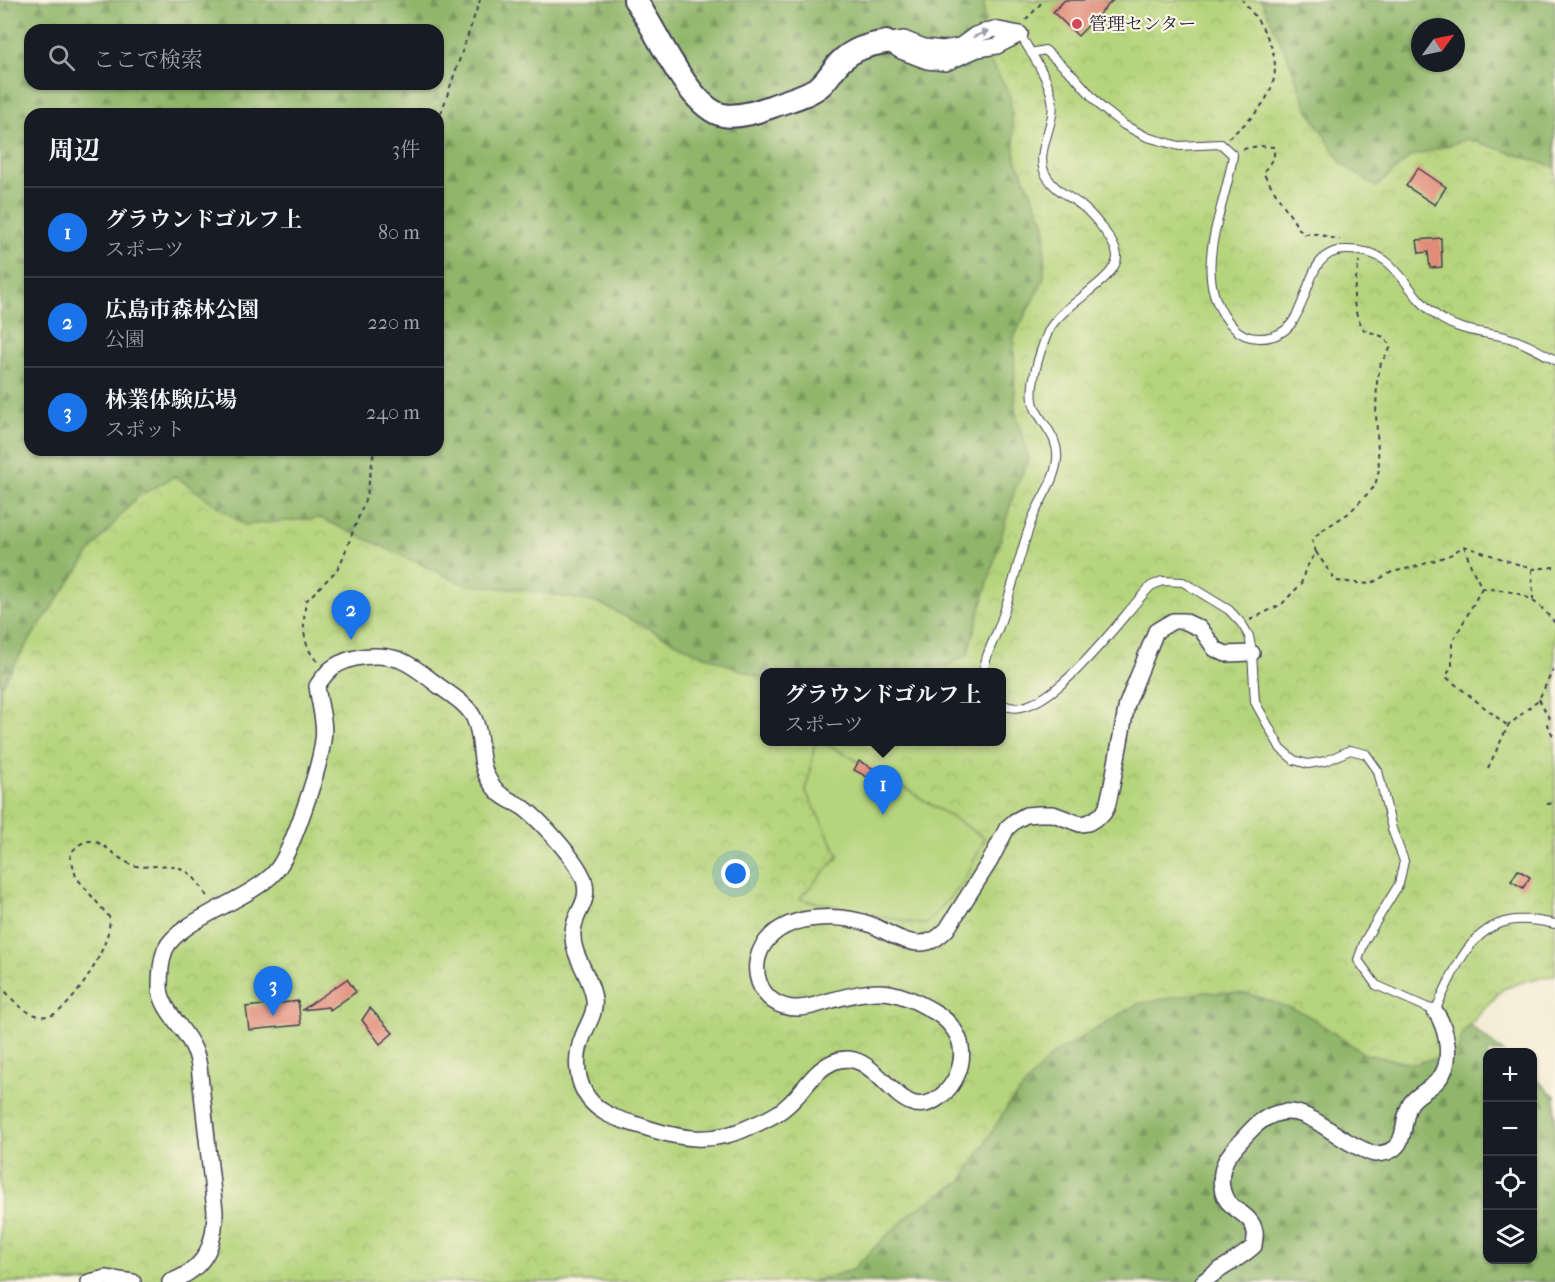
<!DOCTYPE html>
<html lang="ja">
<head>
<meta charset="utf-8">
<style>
  body { margin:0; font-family:"IM FELL French Canon","Noto Serif JP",serif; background:#20242c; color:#f1f3f6 }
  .controls { position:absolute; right:18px; bottom:18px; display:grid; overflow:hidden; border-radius:12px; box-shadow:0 2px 4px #0004 }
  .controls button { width:54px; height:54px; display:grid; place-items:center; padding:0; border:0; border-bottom:2px solid #363941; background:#171b24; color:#f1f3f6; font:30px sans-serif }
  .compass { position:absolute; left:1411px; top:18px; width:54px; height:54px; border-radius:50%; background:#171b24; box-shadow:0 2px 4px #0004; rotate:57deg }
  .you { position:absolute; left:736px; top:874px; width:21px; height:21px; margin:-15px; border:4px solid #fff; border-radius:50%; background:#1a73e8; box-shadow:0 0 0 9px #1a73e833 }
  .badge { display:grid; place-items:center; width:39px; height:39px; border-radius:50%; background:#1a73e8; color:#fff; font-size:20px; font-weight:700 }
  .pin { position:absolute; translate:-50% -50px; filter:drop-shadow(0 2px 3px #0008) }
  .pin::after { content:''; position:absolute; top:32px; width:21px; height:18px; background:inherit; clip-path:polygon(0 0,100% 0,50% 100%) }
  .popup { position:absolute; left:760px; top:668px; width:246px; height:78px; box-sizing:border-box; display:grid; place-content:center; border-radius:12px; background:#171b24; filter:drop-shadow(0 2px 4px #0005); font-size:20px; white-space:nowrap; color:#9ea1a6 }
  .popup b { font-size:22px; color:#f1f3f6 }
  .popup::after { content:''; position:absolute; left:50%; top:100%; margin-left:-12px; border:12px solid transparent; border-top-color:#171b24 }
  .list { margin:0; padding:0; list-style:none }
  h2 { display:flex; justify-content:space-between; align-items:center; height:78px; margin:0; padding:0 24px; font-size:26px }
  h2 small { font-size:20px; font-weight:400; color:#9ea1a6 }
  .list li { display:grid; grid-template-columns:39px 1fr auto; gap:18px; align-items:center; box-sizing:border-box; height:90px; padding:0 24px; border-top:2px solid #363941 }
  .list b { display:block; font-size:22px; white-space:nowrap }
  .list p { margin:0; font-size:20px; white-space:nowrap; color:#9ea1a6 }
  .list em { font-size:20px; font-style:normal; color:#9ea1a6 }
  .icon { flex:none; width:33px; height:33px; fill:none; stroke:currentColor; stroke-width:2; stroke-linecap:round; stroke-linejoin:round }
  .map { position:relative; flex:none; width:1555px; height:1282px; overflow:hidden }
  .search { position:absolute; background:#171b24; box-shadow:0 2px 4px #0004; left:24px; top:24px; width:420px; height:66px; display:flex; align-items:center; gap:15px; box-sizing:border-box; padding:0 21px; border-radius:18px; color:#9ea1a6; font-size:22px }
  .panel { position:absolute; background:#171b24; box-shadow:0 2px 4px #0004; left:24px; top:108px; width:420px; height:348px; border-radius:18px }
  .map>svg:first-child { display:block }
  .forest { fill:url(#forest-firs); stroke:#596c53; stroke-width:1.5; fill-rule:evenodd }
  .park { fill:url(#park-crowns); stroke:#6c7b5b; stroke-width:1.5 }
  .pitch { fill:#b5d47b; stroke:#6c7b5b; stroke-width:1.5 }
  .building { fill:#e18b79 }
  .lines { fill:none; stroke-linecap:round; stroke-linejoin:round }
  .lane-casing { stroke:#414052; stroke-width:10 }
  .street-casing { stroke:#414052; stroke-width:18 }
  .secondary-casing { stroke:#414052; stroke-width:26 }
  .path { stroke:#414052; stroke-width:2; stroke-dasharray:4.5 4.5; stroke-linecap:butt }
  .lane { stroke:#fff; stroke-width:8 }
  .street { stroke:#fff; stroke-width:15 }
  .secondary { stroke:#fff; stroke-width:22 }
  .oneway { fill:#9c9ca7 }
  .poi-dot { fill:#d1495b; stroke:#fcf5e5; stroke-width:2 }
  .labels { text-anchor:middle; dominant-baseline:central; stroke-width:4.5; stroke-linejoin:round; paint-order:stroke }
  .poi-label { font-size:18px; fill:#22223b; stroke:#fcf5e5; text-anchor:start }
</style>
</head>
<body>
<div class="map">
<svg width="1555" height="1282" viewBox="0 0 1555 1282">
  <defs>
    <pattern id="forest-firs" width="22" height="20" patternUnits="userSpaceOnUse" patternTransform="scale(1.5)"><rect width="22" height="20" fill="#90b66b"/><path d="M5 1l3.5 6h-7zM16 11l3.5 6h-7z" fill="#759459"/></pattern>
    <pattern id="park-crowns" width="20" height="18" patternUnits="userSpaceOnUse" patternTransform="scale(1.5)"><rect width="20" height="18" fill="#b5d47b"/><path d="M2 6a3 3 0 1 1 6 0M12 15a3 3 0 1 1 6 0" fill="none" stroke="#9bb66b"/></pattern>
  </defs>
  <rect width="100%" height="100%" fill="#fcf5e5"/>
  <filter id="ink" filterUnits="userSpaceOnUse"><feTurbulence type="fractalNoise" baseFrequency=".0167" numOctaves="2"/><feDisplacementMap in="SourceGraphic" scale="12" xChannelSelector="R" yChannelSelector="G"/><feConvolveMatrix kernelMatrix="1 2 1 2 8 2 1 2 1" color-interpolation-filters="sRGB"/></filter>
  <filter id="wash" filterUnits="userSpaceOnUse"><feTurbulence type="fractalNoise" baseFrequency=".008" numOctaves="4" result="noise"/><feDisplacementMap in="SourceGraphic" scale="24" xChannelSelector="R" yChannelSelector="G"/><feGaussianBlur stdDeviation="1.35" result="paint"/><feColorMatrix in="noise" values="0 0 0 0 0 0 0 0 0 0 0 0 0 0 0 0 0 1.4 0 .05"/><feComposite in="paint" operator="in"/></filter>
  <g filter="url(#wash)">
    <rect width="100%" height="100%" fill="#f3ebd2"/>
    <path class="forest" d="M0,0H1555V479L1434,996L1503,1052H1488V1260H1532L1533,1077L1555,1096V1282H0ZM1420,27H1456V63H1420ZM30,30H438V84H30ZM30,114H438V450H30ZM764,672H1002V742H764Z"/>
    <path class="park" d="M984,0H1261L1289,60L1306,106L1342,164L1376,187L1410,157L1468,139L1555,167V975L1526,981L1503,989L1463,1032L1457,1052L1414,1064L1365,1054L1304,1013L1250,994L1204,992L1137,1004L1051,1056L1009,1104L962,1181L914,1211L880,1242L852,1270L810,1282H0V688L36,630L96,544L137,497L175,476L244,525L320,518L464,584L532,591L599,603L691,650L764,679V742H1002V672H899L904,669L944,667L967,655L1015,489L1029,459L1015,410L1014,337L1044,278L1045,224L1016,159L1010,94L985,54Z"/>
    <path class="pitch" d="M815,742H822L882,774L985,838L963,883L925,925L799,899L839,856L806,792Z"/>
    <g id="blocks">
      <path class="building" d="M1065,0H1113L1078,36L1053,12Z
        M1418,168L1446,187L1435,205L1406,186Z
        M1441,238L1442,267L1430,268L1428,252L1419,253L1417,240Z
        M859,761L889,777L884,786L854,770Z
        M1518,870L1530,877L1523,888L1511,881Z
        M347,979L356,992L330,1010L328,1007L302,1010Z
        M298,1001L301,1025L249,1030L246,1007Z
        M370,1008L393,1033L380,1044L362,1020Z"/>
    </g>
  </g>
  <g filter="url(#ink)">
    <use href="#blocks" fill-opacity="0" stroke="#414052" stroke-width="1.5"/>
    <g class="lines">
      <g class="lane-casing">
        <path id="lane" d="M1031,53L1045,50L1075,77L1101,107L1124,125L1147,137L1179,146L1221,144L1233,155C1225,213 1186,278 1234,328C1241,335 1250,338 1259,338C1319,339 1293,250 1346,250C1400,249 1400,289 1437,316C1458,331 1481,332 1506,337C1524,342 1539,351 1555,360
          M984,672C984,656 996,637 1001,621C1013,587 1020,551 1033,517C1041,498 1055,481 1057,459C1059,439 1045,427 1036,410C1026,392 1040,351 1048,332C1059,306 1117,280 1117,257C1117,243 1093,215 1082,206C1069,196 1056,191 1047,177C1032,154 1057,125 1052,99C1048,76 1031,54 1020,34
          M1002,704C1044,730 1124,612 1151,586L1162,581L1183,582L1229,610L1242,624L1249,636L1252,653L1255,702L1281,749L1294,760L1308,764L1326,761L1350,750L1366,754L1378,771L1392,829L1404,861L1399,884L1365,940L1358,960L1376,985L1435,1011C1451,978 1467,929 1509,921C1523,918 1541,921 1555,924"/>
      </g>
      <g class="street-casing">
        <path id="street" d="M886,42L901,51L927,61L946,63L978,49L997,46L1020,34
          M886,42L904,39L924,47L943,49L960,46L975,35L994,29L1020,34
          M89,1282L106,1278L133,1282
          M170,1282C205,1269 215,1246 215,1211L199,1066C198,1061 197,1054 194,1049C185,1028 160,1009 160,986C160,974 161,961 165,950C178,920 250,900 275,872C292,853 320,767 323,740C326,722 319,704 317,686C321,680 326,673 332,668C350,655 380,653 400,660C415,666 427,677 439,686C451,695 467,704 474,718C486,744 474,766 497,791C504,799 515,802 524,808C541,821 577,860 584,880C591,904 574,911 573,932C571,956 591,975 594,999C596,1013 588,1023 583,1036C572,1063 577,1096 604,1112C614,1119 629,1122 641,1126C682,1140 714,1145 754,1125C766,1120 779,1114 788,1105C804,1091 813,1071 833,1062C879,1042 897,1132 941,1096C955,1085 964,1065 961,1047C959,1032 946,1018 933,1011C892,986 874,989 829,1001C819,1004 808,1008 798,1008C758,1009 743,962 771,936C793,914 841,914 869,924C885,930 902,943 920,943C932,943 939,937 947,929L990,861L1007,828L1015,821L1026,815L1039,814H1053L1080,824L1088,823L1103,814L1107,807L1112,785L1127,704L1156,631L1173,621H1184L1201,629L1215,649L1226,654L1252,653
          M1203,1282C1219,1268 1239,1260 1254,1246C1254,1242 1256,1236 1255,1232C1253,1219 1242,1214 1232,1206C1219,1195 1219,1175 1226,1160C1233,1148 1245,1136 1255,1126C1296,1090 1323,1132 1360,1148C1365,1150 1371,1154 1376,1154C1412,1152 1399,1121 1411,1103C1418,1093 1431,1089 1439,1079C1454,1062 1447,1028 1435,1011"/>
      </g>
      <g class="secondary-casing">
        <path id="secondary" d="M635,0C656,28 688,108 723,115C739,118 759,111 773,106C788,100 807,96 820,86C828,79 833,69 840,62C853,49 868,45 886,42"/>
      </g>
      <path class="path" d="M1026,20L1044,0
        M438,122L480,0
        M1228,138C1287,93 1289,55 1242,0
        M1243,149L1259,146L1274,147V157L1263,173L1297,226L1303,234H1317L1340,240
        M1464,546L1472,569L1482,588C1519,592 1531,593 1555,623
        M1316,552L1336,581L1370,584L1392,572L1418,566L1450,555L1464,546L1532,569L1555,567
        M1532,569L1533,599
        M1482,588L1452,643V665L1446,677L1508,726
        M1250,620L1282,604L1301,584L1305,570L1316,552L1312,540L1321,531L1349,513L1375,486L1379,469L1376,414L1377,381L1381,363L1391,347L1384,337L1364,330C1348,303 1355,289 1359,261
        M317,661C301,645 303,622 306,601L337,570L342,560L367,495L374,450
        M1539,699L1549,718L1547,725L1555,739
        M1488,768L1508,726L1539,699L1555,666
        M1547,804L1555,803
        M0,985C12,999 27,1019 49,1016C72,1012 115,939 109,917L76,877L70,854C95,822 110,858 133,865C141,868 149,866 157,866C185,863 194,875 208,898"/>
      <use href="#lane" class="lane"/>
      <use href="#street" class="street"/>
      <use href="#secondary" class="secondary"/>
    </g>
    <defs><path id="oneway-solid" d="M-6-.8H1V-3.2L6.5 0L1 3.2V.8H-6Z" transform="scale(1.5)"/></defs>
    <use class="oneway" href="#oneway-solid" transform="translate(981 34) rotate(-22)"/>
  </g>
  <circle class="poi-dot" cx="1077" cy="24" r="6"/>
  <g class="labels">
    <g class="poi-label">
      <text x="1089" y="24">管理センター</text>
    </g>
  </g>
</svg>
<div class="controls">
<button>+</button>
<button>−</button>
<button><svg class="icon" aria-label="locate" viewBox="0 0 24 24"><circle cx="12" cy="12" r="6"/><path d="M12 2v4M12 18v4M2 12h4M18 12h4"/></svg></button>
<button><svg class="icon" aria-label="layers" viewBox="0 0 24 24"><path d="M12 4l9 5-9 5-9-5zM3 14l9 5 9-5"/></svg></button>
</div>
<svg class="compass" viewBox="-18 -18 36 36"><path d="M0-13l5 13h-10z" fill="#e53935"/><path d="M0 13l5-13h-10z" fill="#9ea1a6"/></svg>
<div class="you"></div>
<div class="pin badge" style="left:883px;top:815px">1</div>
<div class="popup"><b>グラウンドゴルフ上</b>スポーツ</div>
<div class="pin badge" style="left:351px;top:640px">2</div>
<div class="pin badge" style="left:273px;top:1016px">3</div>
<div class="search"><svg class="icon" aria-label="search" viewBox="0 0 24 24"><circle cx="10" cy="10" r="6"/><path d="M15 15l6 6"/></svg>ここで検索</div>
<section class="panel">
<h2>周辺<small>3件</small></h2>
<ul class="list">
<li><span class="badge">1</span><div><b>グラウンドゴルフ上</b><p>スポーツ</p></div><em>80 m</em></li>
<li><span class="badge">2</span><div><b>広島市森林公園</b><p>公園</p></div><em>220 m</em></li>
<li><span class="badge">3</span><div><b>林業体験広場</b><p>スポット</p></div><em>240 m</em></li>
</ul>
</section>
</div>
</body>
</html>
